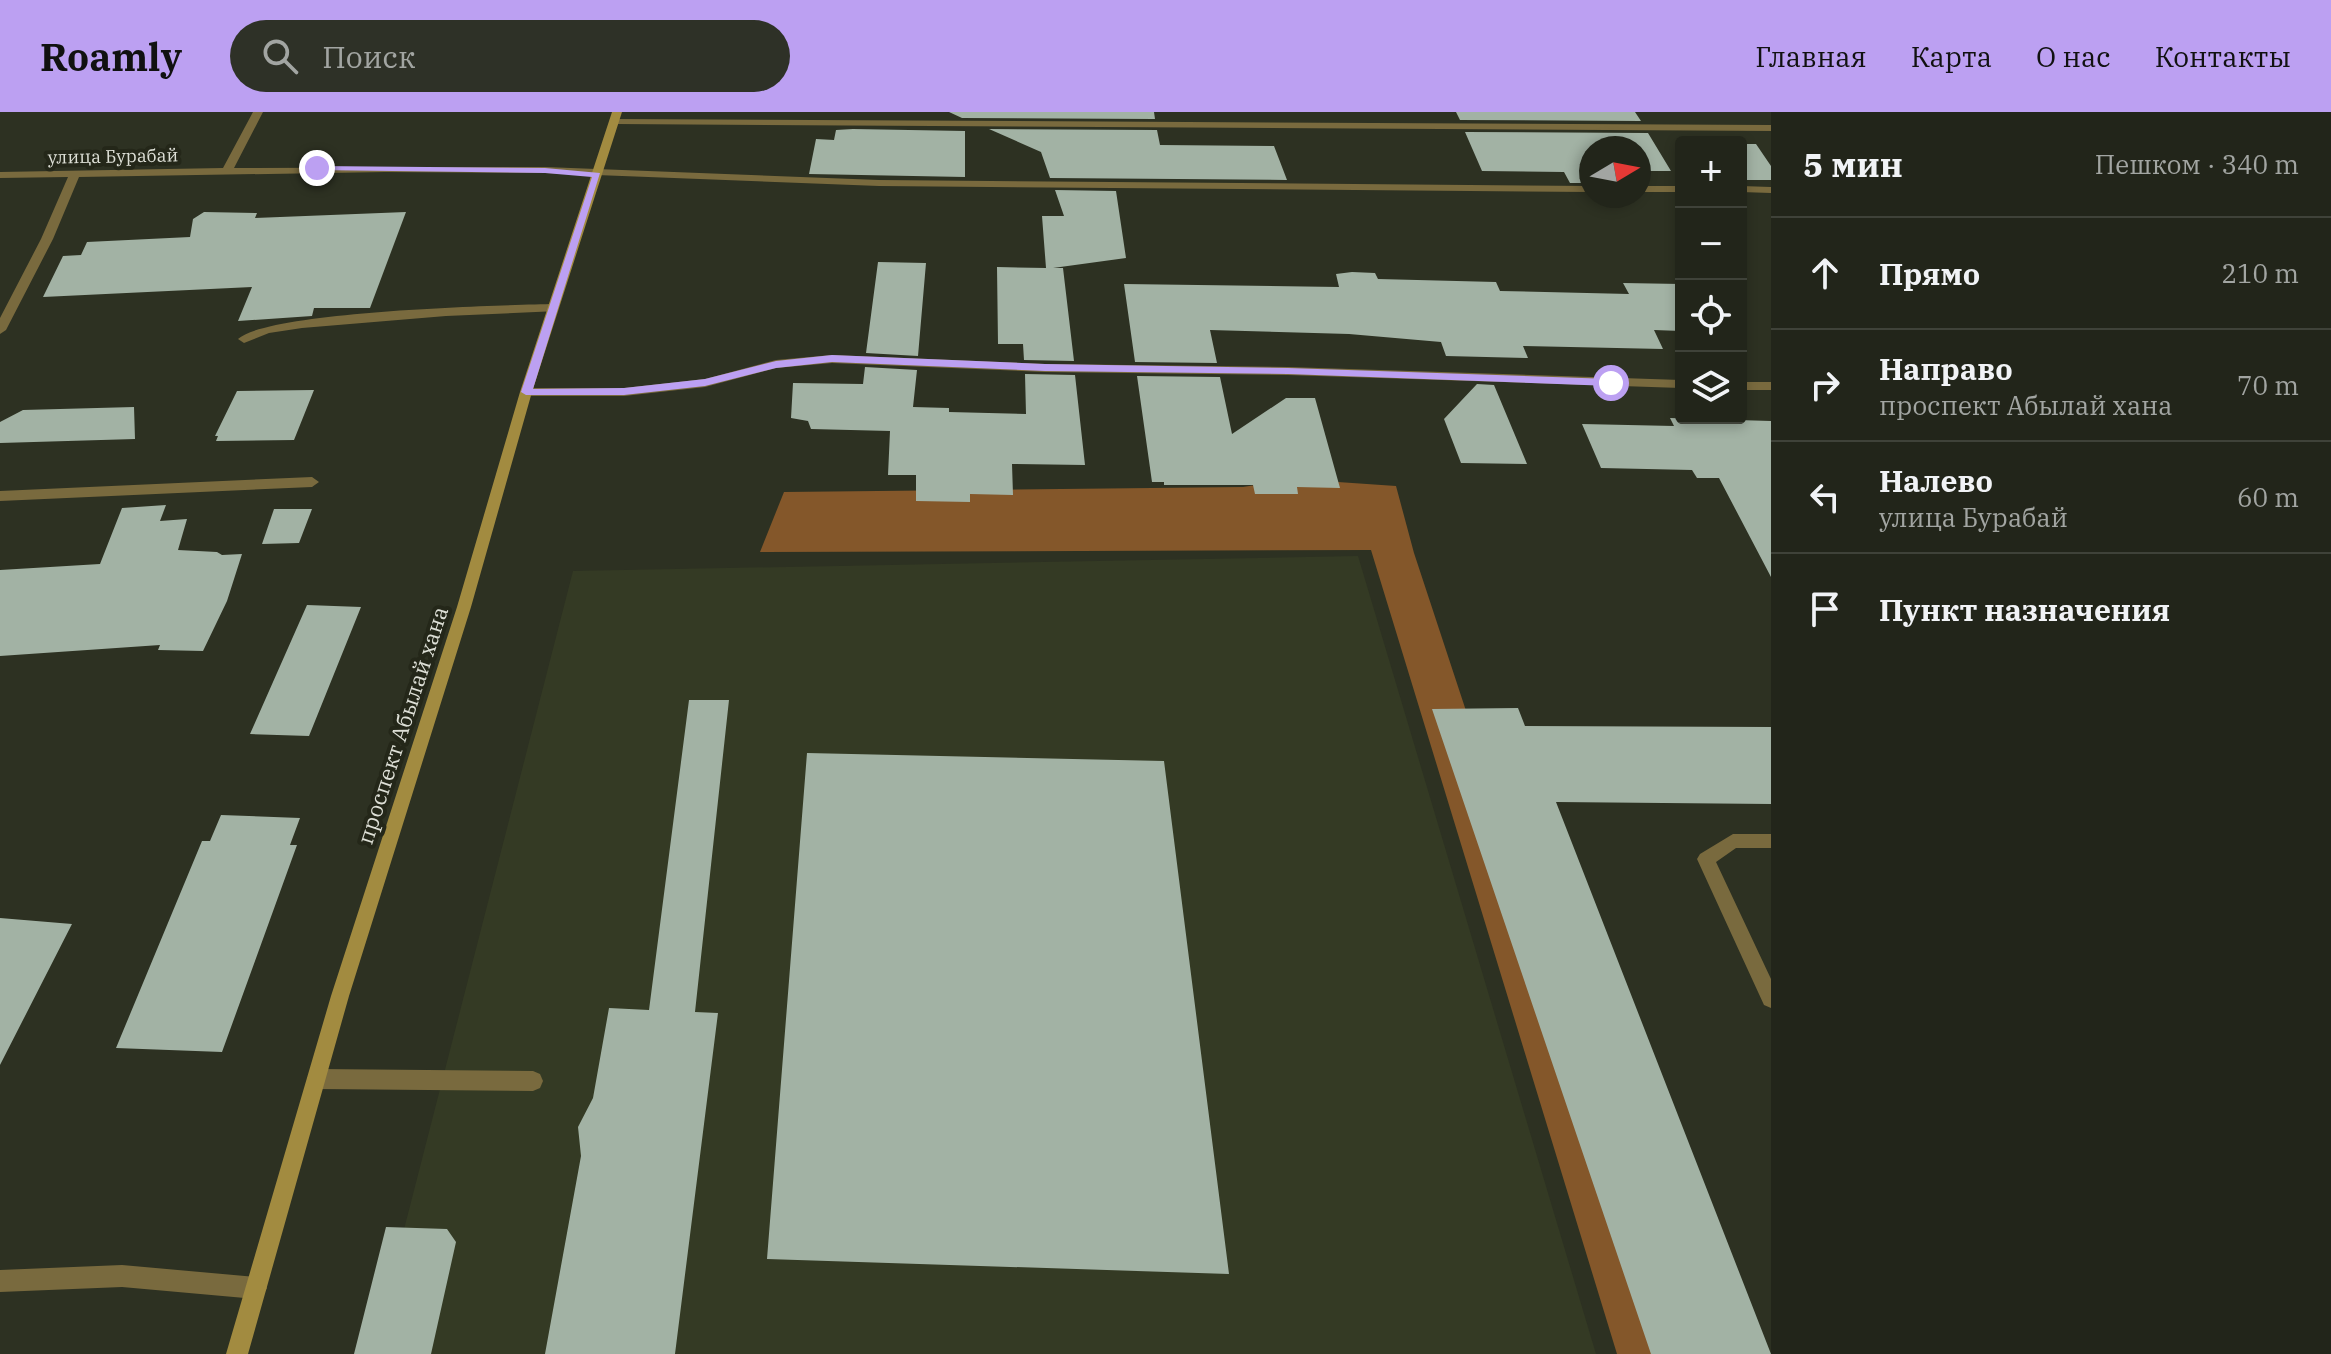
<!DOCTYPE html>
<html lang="ru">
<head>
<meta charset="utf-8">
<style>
  body { margin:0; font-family:"IBM Plex Serif",serif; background:#2e3127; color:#f1f3f6 }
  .controls { position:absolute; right:24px; top:24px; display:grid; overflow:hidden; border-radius:8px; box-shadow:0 4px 12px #0003 }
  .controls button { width:72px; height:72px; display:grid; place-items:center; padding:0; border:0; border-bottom:2px solid #3f4239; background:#22251a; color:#f1f3f6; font:40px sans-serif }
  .compass { position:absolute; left:1579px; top:24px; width:72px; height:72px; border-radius:50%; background:#22251a; box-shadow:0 4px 12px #0003; rotate:80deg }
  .stop { position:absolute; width:24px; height:24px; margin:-18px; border:6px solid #bca0f2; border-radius:50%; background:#fff }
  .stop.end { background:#bca0f2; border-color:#fff; box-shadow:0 2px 8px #0008 }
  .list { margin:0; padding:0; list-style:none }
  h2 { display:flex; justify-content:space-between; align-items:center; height:104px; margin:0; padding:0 32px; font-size:34px }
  h2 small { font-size:26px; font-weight:400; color:#a2a5a2 }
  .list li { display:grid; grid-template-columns:52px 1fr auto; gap:24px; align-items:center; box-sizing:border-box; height:112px; padding:0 32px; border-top:2px solid #3f4239 }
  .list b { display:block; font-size:30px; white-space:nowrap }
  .list p { margin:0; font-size:26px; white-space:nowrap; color:#a2a5a2 }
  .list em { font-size:26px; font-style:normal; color:#a2a5a2 }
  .icon { flex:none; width:44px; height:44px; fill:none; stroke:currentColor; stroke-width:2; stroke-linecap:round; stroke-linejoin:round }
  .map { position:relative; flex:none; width:1771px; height:1242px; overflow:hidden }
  header { display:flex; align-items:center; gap:48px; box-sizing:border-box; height:112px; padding:0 40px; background:#bca0f2; color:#111 }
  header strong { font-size:38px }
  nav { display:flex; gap:44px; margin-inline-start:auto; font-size:28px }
  .search { width:560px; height:72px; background:#2e3127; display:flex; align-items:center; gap:20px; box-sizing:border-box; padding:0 28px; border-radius:44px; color:#a2a5a2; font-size:30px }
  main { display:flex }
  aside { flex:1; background:#22251a }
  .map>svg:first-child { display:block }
  .built { fill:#343a24 }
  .forest { fill:#84572a }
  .building { fill:#a2b2a4 }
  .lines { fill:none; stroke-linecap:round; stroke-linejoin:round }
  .service { fill:#796a3e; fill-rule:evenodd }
  .minor { fill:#796a3e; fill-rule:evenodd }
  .secondary { fill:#a28b40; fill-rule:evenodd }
  .route { fill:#bca0f2 }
  .labels { text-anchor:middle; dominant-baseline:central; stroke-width:8; stroke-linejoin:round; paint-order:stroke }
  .far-street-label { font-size:18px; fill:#dddfd6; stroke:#242719 }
  .street-label { font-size:22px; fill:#dddfd6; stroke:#242719 }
</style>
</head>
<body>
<header>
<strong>Roamly</strong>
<div class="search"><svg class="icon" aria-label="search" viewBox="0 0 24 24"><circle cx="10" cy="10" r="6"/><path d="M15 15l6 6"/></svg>Поиск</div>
<nav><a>Главная</a><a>Карта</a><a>О нас</a><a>Контакты</a></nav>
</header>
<main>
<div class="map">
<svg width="1771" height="1242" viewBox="0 0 1771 1242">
  <rect width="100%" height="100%" fill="#2d3122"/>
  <path class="built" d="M1358,444L1596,1242H372L573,459Z"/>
  <path class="forest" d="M1294,367L1396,374L1414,441L1678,1242H1617L1371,438L760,440L784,380L1243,375Z"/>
  <path class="building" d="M949,0H1154L1155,7L962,6Z
    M1456,0H1635L1641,9L1460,8Z
    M853,17L965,19V65L809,62L816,27L834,28L836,18Z
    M989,17L1157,18L1160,33L1274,34L1287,68L1050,66L1041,40Z
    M1465,20L1648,21L1671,59H1639V36H1591V71H1570L1564,60L1482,59Z
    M1741,32H1756L1771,54V68H1741Z
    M1055,78L1116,79L1126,146L1053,156H1063L1074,249L1024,248L1023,232H998L997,155L1046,156L1042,104H1064Z
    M204,100L257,101L255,106L406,100L370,196H314L312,204L238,209L252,175L43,185L63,144L81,143L87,130L190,125L193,107Z
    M878,150L926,151L918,244L866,241Z
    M1352,160L1375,161L1378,167L1496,170L1500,179L1629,182L1623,171L1681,172V219L1654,218L1663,237L1523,234L1528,246L1446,244L1441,230L1349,222L1210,218L1217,251L1135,250L1124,172L1339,175L1336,162Z
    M865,255L917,258L913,295L949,296V300L1026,302L1025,262L1075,263L1085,353L1012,352L1013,383L970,382V390L916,389V363H888L890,319L811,317L808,309L791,306L793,271L863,272Z
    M1137,264L1220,265L1232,322L1286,286H1315L1340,376L1297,375L1298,382H1255L1253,373H1164V370H1152Z
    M1477,272L1494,273L1527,352L1461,351L1444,307Z
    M314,278L294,328L216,329L218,324H215L237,279Z
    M134,295L135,327L0,331V310L23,298Z
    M1670,306L1771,309V465L1719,366H1697L1692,358L1601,356L1582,312L1674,314Z
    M166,393L160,409L187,407L178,438L217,440L222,443L242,442L227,489L203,539L158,538L160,533L0,544V458L100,452L122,396Z
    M274,397H312L299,431L262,432Z
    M307,493L361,495L309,624L250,622Z
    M689,588H729L695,900L718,901L675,1242H545L581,1044L578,1015L593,986L609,896L649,898Z
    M1518,596L1525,614L1771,615V692L1556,690L1771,1242H1651L1432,597Z
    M807,641L1164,649L1229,1162L767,1147Z
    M221,703L300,706L290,733H297L222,940L116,936L202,729H210Z
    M0,806L72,812L0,953Z
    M386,1115L447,1117L456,1130L431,1242H354Z"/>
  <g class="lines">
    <path class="service" d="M317,957L533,959L540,962L543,969L540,976L533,979L317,977L310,974L307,967L310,960Z"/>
    <path class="minor" d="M253,0H263L234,56L545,55L879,68L1591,74V80L879,74L545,61L385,60L79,65L53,127L6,218L0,222V206L41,127L68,65L0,66V60L223,56Z
      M611,7L1771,13V19L615,12L610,9Z
      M1639,74H1681V80H1639Z
      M1741,74L1771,75V81L1741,80Z
      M554,192L558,193V199L446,204L302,216L269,221L244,231L238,227C268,199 501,193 554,192Z
      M832,243L1045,252L1288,255L1681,268V276L1288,263L1045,260L832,251L776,256L705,275L624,284H526L520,280L526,276H624L705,267L776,248Z
      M1741,270H1771V278H1741Z
      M312,365L319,370L312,375L0,389V379Z
      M1733,722H1771V736H1736L1716,750L1771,867V896L1764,893L1697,747L1700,742Z
      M122,1153L256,1165L263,1169L267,1176L263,1183L256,1187L122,1175L0,1180V1158Z"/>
    <path class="secondary" d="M612,0H622L532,280L471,495L349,884L248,1242H226L331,884L457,495L520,280Z"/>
  </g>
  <path class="route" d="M317,54L545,56L600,61L533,277L624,276L705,267L776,249L832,243L1045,252L1288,256L1611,267L1616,271L1611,274L1288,262L1045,259L832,250L776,256L705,274L624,283H526L521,280L592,65L545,61L314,58Z"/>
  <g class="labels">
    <g class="far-street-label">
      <text transform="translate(113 44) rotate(-1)">улица Бурабай</text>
    </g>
    <g class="street-label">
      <text transform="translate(402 613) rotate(-72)">проспект Абылай хана</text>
    </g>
  </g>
</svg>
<div class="controls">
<button>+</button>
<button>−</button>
<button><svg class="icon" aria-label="locate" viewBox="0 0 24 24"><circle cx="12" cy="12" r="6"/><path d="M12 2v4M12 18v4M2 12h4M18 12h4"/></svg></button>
<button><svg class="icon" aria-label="layers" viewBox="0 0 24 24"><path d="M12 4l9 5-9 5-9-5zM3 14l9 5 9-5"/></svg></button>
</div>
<svg class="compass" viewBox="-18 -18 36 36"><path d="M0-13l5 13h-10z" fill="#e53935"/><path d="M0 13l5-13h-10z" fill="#a2a5a2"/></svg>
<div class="stop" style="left:1611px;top:271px"></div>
<div class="stop end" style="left:317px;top:56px"></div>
</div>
<aside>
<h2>5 мин<small>Пешком · 340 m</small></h2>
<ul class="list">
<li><svg class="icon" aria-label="ahead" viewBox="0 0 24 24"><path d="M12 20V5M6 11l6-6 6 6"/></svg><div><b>Прямо</b></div><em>210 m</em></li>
<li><svg class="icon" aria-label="right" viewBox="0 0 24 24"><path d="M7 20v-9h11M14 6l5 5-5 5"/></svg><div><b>Направо</b><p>проспект Абылай хана</p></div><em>70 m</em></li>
<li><svg class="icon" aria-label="left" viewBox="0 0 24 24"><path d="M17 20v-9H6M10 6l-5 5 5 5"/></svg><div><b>Налево</b><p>улица Бурабай</p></div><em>60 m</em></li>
<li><svg class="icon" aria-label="arrive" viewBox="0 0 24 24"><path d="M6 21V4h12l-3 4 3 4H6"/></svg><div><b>Пункт назначения</b></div></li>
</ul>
</aside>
</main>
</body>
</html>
